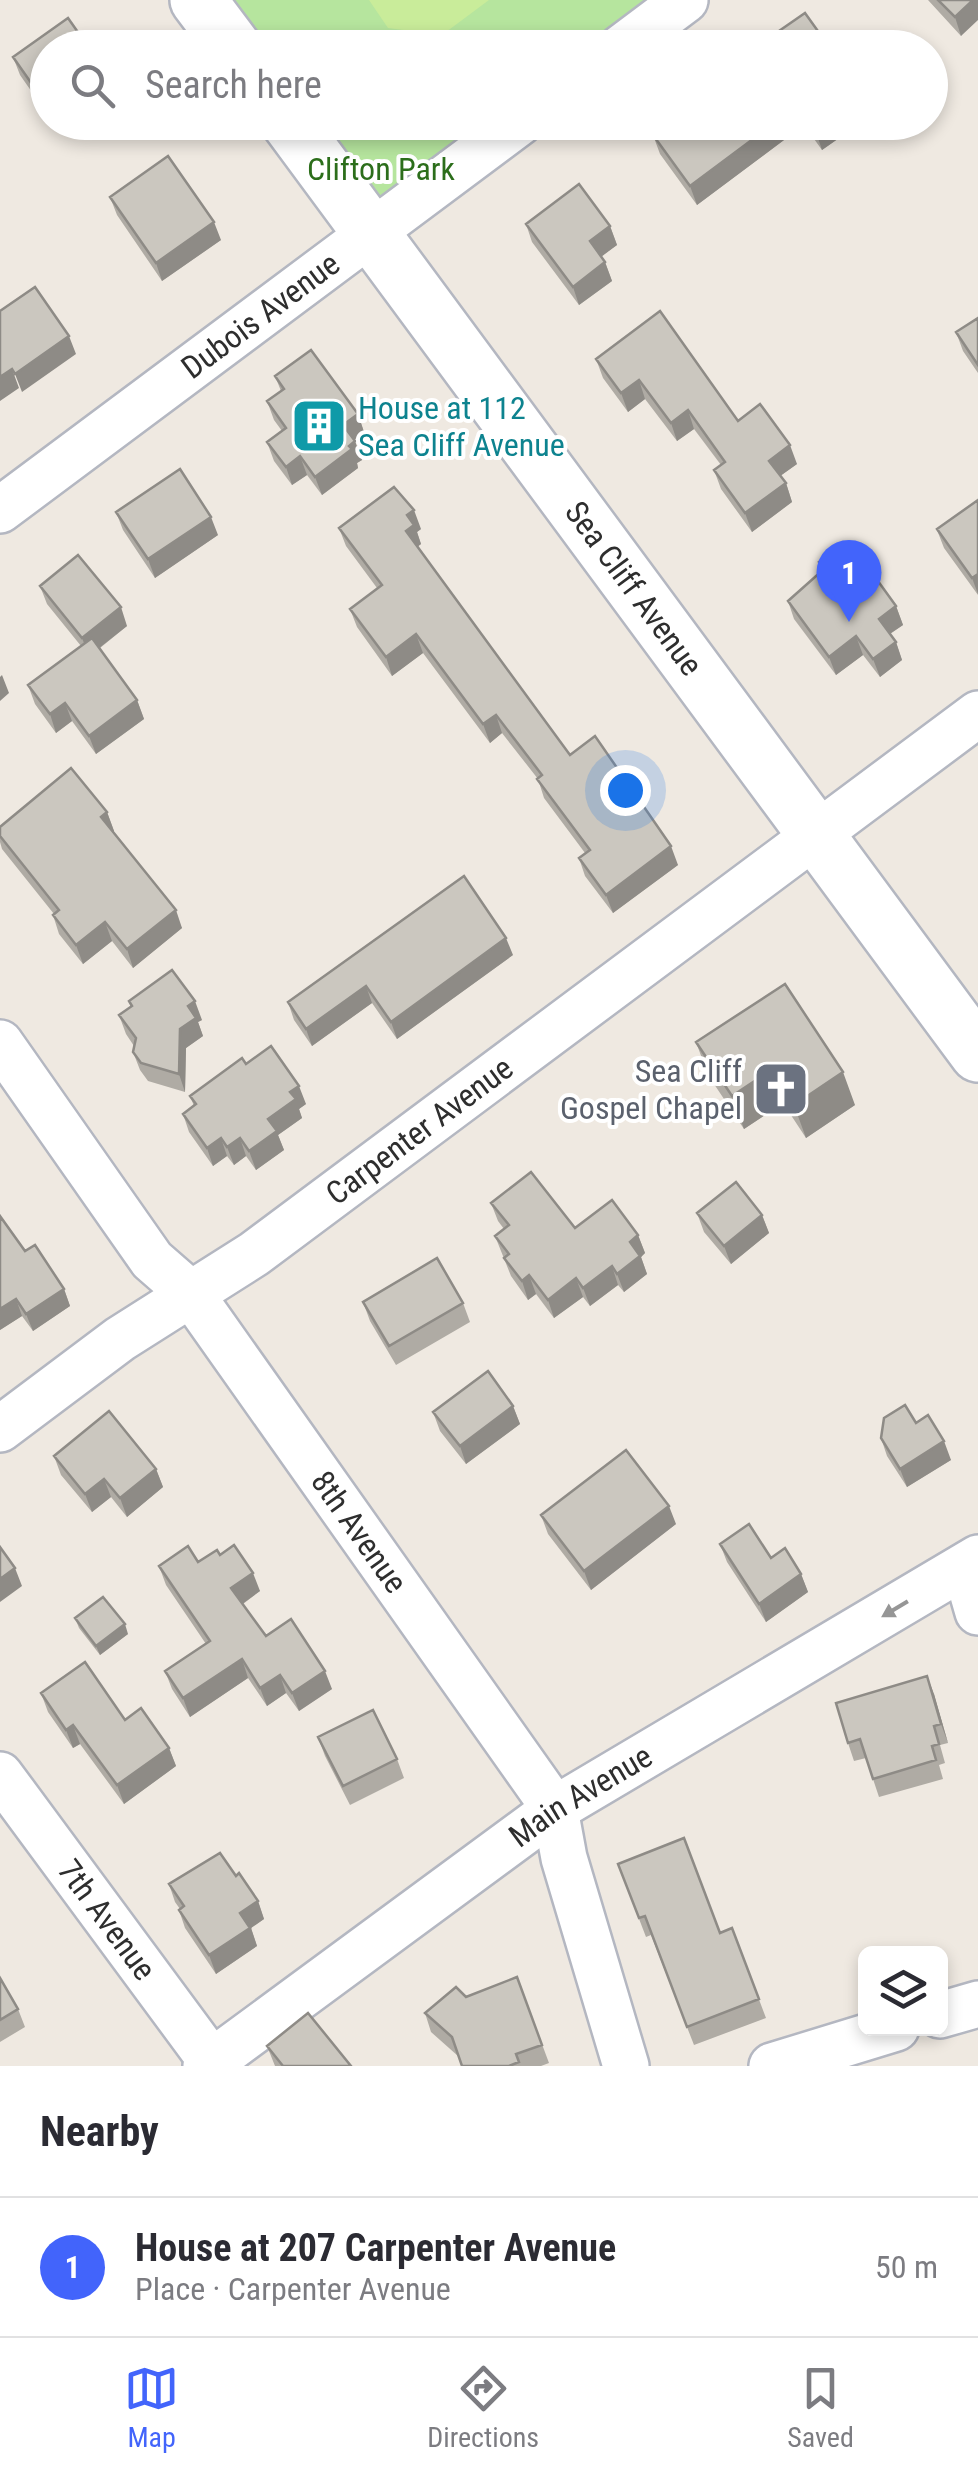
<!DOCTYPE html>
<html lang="en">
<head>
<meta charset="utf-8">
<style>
  body { margin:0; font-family:"Roboto Condensed",sans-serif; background:#f2f2f3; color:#2b2b33 }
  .controls { position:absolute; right:30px; bottom:30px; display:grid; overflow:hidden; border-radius:15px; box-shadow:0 5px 15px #0003 }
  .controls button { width:90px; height:90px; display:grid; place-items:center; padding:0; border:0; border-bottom:2px solid #e1e1e2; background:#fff; color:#2b2b33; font:50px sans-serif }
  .you { position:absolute; left:625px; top:790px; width:35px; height:35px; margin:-25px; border:8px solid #fff; border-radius:50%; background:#1a73e8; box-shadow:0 0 0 15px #1a73e833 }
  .badge { display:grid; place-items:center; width:65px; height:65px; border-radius:50%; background:#4264fb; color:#fff; font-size:32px; font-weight:700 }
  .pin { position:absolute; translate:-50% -82px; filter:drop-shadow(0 2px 5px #0008) }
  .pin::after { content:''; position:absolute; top:52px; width:35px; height:30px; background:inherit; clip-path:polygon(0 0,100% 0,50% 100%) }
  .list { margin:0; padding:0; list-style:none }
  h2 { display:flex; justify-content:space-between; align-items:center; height:130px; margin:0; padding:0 40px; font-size:42px }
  h2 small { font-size:32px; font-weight:400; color:#7c7c81 }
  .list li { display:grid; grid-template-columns:65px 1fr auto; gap:30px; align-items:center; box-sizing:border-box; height:140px; padding:0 40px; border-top:2px solid #e1e1e2 }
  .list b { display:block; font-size:38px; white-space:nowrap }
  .list p { margin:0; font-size:32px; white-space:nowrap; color:#7c7c81 }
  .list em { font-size:32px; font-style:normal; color:#7c7c81 }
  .icon { flex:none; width:55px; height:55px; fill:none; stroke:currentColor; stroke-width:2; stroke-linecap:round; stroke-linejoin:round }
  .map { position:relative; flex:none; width:978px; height:2066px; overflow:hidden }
  .search { position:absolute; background:#fff; box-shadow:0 5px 15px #0003; left:30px; right:30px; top:30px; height:110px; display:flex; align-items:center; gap:25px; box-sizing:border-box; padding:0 35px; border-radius:55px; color:#7c7c81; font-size:38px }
  .sheet { height:270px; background:#fff }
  nav { display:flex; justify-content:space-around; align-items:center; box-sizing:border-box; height:140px; border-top:2px solid #e1e1e2; background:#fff; font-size:28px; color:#7c7c81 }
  nav a { display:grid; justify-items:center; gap:5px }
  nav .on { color:#4264fb }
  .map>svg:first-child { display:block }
  .green { fill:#b6e59e }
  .pitch { fill:#c9ec9a }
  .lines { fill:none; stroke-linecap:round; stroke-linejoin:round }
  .minor-casing { stroke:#b4b7c1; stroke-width:50 }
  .tertiary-casing { stroke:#b4b7c1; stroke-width:60 }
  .minor { stroke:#fff; stroke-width:45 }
  .tertiary { stroke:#fff; stroke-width:55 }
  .wall { fill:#afaba4 }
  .shaded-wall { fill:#8e8b86 }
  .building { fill:#cbc7bf; stroke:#8e8b86; stroke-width:2.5 }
  .oneway { fill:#969696 }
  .labels { text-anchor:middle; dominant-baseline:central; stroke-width:8; stroke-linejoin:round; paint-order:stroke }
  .park-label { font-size:32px; fill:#2c6e1b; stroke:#fff }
  .street-label { font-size:32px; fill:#2e2e2e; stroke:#fff }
  .culture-label { font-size:32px; fill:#0d838f; stroke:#fff; text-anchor:start }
  .worship-label { font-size:32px; fill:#5b616d; stroke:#fff; text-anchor:end }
</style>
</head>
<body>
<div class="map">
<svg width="978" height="2066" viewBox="0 0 978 2066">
  <rect width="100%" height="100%" fill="#efe9e1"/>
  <path class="green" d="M198,0H685L621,48L234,47Z
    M289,123H520L371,233Z"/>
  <path class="pitch" d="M369,0H489L442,35L388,28Z"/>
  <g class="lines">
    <g class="minor-casing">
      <g id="minor">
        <path d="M621,48L685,0"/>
        <path id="s1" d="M0,510L520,122"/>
        <path id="s2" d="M0,1043L152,1260L191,1294L555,1809L564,1858L626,2066"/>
        <path id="s3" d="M0,1429L120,1339L254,1254L978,714"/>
        <path d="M965,1567L978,1612"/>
        <path id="s4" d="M0,1775L215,2066"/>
        <path d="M940,2015L978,2004"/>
        <path id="s5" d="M206,2066L555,1809L978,1558"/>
        <path d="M772,2066L896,2028"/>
      </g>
    </g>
    <g class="tertiary-casing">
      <g id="tertiary">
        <path d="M198,0L234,48"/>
        <path id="s6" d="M289,122L978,1054"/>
      </g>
    </g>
    <use href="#minor" class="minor"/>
    <use href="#tertiary" class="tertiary"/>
  </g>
  <path class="wall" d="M928,0H978L961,36Z
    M48,48V115L20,75L13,57Z
    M670,122H862L822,150L804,125L697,205L660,154L653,135Z
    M110,197L221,240L162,281L117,215Z
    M526,224L610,226L617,245L601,256L605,262L612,281L579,305L532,242Z
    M978,318V373L963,351L956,332Z
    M596,359L738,421L797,464L780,476L786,483L792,502L752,532L721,489L714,470L721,465L694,429L677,441L645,399L628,412L603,378Z
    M275,376L358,414L364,432L354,440L362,460L357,463L358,468L322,495L307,475L292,485L274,461L267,442L282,431L274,420L267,401L281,391Z
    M978,500V595L944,548L937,530Z
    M116,512L218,535L155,578L123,530Z
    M339,528L421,529L417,532L421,544L417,547L570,755L678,865L613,913L585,876L579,858L585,853L544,798L538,779L502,733L490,743L423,653L392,676L357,627L350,609L377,588L346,546Z
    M853,555L896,606L903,625L890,634L896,642L902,660L880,677L863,655L836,675L794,619L788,601L822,571L819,562Z
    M40,586L127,626L100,648L137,700L144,719L96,754L72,721L56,733L35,704L28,685L81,646L47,604Z
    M107,812L114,831L113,832L182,928L133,968L112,941L83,964L59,934L53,915L54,914L2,849L0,842V827Z
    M513,955L397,1039L372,1003L312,1046L294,1020L288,1002Z
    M129,1001L202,1020L198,1022L203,1036L186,1048L185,1092L148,1081L140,1070L133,1052L134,1046L126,1034L119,1015L131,1007Z
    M696,1042L855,1105L806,1138L783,1103L744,1129L708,1075Z
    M246,1064L306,1104L299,1109L302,1118L278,1135L284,1150L256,1170L246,1156L234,1165L227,1156L213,1166L189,1132L183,1114L194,1106L190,1096Z
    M491,1203L575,1228L638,1235L645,1253L641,1257L647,1274L624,1292L618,1285L590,1306L583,1297L554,1318L536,1294L528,1300L511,1276L495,1236L504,1229L498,1221Z
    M697,1213L762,1215L769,1233L731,1264L704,1232Z
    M25,1251L64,1289L70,1306L33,1331L22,1316L0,1330Z
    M363,1302L463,1303L470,1322L396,1365L370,1321Z
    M513,1406L520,1424L466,1464L440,1431L433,1412Z
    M916,1423L951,1460L907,1487L887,1456L881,1438Z
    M54,1456L156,1469L163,1487L127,1517L111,1497L92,1512L61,1475Z
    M541,1515L676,1524L591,1590L548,1534Z
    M720,1544L771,1558L801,1574L808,1592L766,1622L727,1562Z
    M220,1555L260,1591L243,1604L266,1636L332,1689L299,1711L286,1693L267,1706L248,1678L190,1717L172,1689L165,1671L206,1644L166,1585L159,1566L198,1562Z
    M75,1618L128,1634L100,1655L79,1628Z
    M41,1693L125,1720L169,1748L176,1766L124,1804L80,1744L73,1748L48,1712Z
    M934,1694L948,1743L940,1745L945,1763L939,1765L943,1779L879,1797L866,1758L854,1761L848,1743Z
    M318,1737L397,1759L404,1778L350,1805L325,1756Z
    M618,1864L720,1933L732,1928L766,2018L694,2045L651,1935L646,1937Z
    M236,1876L258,1901L264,1919L251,1928L257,1946L216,1974L185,1928L179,1910L180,1909L175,1902L169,1884Z
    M517,1977L549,2063L541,2066H462L458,2056L431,2032L425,2013Z
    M0,1978L18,2009L25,2027L0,2042Z
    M267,2046L351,2066H275Z"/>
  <path class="shaded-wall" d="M973,0H978V20L961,36L955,17Z
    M55,122H68L58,130Z
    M776,122H803L804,125L697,205L690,186Z
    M829,122H862L822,150L816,132Z
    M214,222L221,240L162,281L156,263Z
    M610,226L617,245L597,260L590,241Z
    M605,262L612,281L579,305L573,287Z
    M69,336L76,354L22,392L15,374Z
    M12,369L19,388L0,401V377Z
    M639,380L645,399L628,412L621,393Z
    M688,410L694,429L677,441L671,423Z
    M358,414L364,432L350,443L343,425Z
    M355,441L362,460L357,463L358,468L322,495L315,477Z
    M790,445L797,464L776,479L769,461Z
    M300,456L307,475L292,485L286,467Z
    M786,483L792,502L752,532L745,513Z
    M414,510L421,529L417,532L421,544L413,550L406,531L407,515Z
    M211,517L218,535L155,578L148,559Z
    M978,574V594L972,578Z
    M896,606L903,625L885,637L879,619Z
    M121,607L127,626L89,656L82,638Z
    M416,634L423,653L392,676L386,657Z
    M856,636L863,655L836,675L829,657Z
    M896,642L902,660L880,677L873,659Z
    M2,675L9,693L0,701V677Z
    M137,700L144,719L96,754L89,736Z
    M65,703L72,721L56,733L50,714Z
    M496,715L502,733L490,743L483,724Z
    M107,812L114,831L108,836L101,817Z
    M671,846L678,865L613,913L606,895Z
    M176,910L182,928L133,968L127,949Z
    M105,922L112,941L83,964L76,945Z
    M506,938L513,955L397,1039L391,1022Z
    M366,986L372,1003L312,1046L306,1029Z
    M195,1001L202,1020L198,1022L203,1036L186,1048L185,1092L179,1074L180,1029L188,1006Z
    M771,1070L783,1103L744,1129L732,1096Z
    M843,1072L855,1105L806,1138L794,1105Z
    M299,1086L306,1104L299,1109L302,1118L278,1135L284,1150L256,1170L249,1151L268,1119L290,1092Z
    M221,1138L227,1156L213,1166L207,1148Z
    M240,1138L246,1156L234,1165L227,1147Z
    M762,1215L769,1233L731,1264L724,1246Z
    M638,1235L645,1253L641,1257L647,1274L624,1292L617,1274L630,1242Z
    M612,1266L618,1285L590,1306L583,1288Z
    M529,1275L536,1294L528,1300L522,1281Z
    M576,1278L583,1297L554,1318L548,1300Z
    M64,1289L70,1306L33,1331L26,1314Z
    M16,1299L22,1316L0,1330V1309Z
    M513,1406L520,1424L466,1464L460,1446Z
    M944,1441L951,1460L907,1487L900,1469Z
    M156,1469L163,1487L127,1517L120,1498Z
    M104,1479L111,1497L92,1512L85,1494Z
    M669,1506L676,1524L591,1590L584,1571Z
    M15,1568L22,1586L0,1602V1579Z
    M253,1573L260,1591L238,1607L231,1588Z
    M801,1574L808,1592L766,1622L759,1604Z
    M125,1624L128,1634L100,1655L96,1646Z
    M242,1659L248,1678L190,1717L183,1698Z
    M325,1671L332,1689L299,1711L292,1693Z
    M280,1675L286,1693L267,1706L260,1688Z
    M927,1676L934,1694L948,1743L941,1724Z
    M73,1725L80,1744L73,1748L66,1730Z
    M169,1748L176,1766L124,1804L117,1785Z
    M258,1901L264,1919L251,1928L257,1946L216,1974L209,1955L240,1913Z"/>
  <path class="building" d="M938,0H973L955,17Z
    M805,13L830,48L756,47Z
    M68,18L89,48H48V107L13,57Z
    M670,122H776L690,186L653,135Z
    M809,122H829L816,132Z
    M168,156L214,222L156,263L110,197Z
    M579,184L610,226L590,241L605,262L573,287L526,224Z
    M35,287L69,336L15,374L12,369L0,377V311Z
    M660,311L738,421L760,404L790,445L769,461L786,483L745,513L714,470L725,462L688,410L671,423L639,380L621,393L596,359Z
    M978,318V365L956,332Z
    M311,350L358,414L343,425L355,441L349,446L352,449L315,477L300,456L286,467L267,442L286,428L267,401L284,389L275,376Z
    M180,469L211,517L148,559L116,512Z
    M394,487L414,510L407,515L414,525L406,531L570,755L595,736L671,846L606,895L579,858L590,850L537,779L542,775L496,715L483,724L416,634L386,657L350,609L382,585L339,528Z
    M978,500V574L972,578L937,529Z
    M845,543L853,555L857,552L896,606L879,619L896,642L873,659L856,636L829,657L788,601L824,569L819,562Z
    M78,555L121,607L82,638L40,586Z
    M92,638L137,700L89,736L65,703L50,714L28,685Z
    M71,768L107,812L101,817L176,910L127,949L105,922L76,945L53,915L59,910L0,836V827Z
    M464,876L506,938L391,1022L366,986L306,1029L288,1002Z
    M172,970L195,1001L188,1006L196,1018L180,1029L179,1074L141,1063L133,1052L136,1038L119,1015L132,1006L129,1001Z
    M785,984L843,1072L794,1105L771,1070L732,1096L696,1042Z
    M271,1046L299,1086L290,1092L296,1099L268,1119L277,1131L249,1151L240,1138L227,1147L221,1138L207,1148L183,1114L196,1104L190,1096L242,1058L246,1064Z
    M531,1172L575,1228L612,1200L638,1235L630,1242L640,1256L617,1274L612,1266L583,1288L576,1278L548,1300L529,1275L522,1281L504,1258L509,1254L495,1236L509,1225L491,1203Z
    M736,1182L762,1215L724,1246L697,1213Z
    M0,1216L25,1251L35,1245L64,1289L26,1314L16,1299L0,1309Z
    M437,1258L463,1303L389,1346L363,1302Z
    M488,1371L513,1406L460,1446L433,1412Z
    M905,1405L916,1423L928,1415L944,1441L900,1469L881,1438L884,1418Z
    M109,1411L156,1469L120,1498L104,1479L85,1494L54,1456Z
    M626,1450L669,1506L584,1571L541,1515Z
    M749,1524L771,1558L785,1548L801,1574L759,1604L720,1544Z
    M234,1545L253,1573L231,1588L266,1636L291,1619L325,1671L292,1693L280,1675L260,1688L242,1659L183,1698L165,1671L210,1641L159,1566L188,1546L198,1562L217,1550L220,1555Z
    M0,1547L15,1568L0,1579Z
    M103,1597L125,1624L96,1646L75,1618Z
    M85,1662L125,1720L141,1708L169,1748L117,1785L73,1725L66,1730L41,1693Z
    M927,1676L941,1724L934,1726L939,1744L932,1746L936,1760L873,1779L860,1739L848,1743L836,1703Z
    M373,1710L397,1759L343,1786L318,1737Z
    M684,1838L720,1933L732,1928L759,1999L687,2027L645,1916L639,1918L618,1864Z
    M220,1853L236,1876L239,1873L258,1901L240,1913L250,1928L209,1955L179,1910L184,1906L169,1884Z
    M517,1977L542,2045L516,2054L519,2062L509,2066H462L452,2037L425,2013L456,1987L466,1997Z
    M0,1978L18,2009L0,2020Z
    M308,2013L351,2066H283L267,2046Z"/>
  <defs><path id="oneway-solid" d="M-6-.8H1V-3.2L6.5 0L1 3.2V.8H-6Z" transform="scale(2.5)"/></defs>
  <use class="oneway" href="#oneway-solid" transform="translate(895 1609) rotate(149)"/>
  <defs>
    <g id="building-square" transform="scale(2.875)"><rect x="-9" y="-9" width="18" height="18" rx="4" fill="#0f9aa8" stroke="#fff"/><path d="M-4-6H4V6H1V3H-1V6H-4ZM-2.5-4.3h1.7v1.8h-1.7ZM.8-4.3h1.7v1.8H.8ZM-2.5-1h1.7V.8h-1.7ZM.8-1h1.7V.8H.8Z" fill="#fff"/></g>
    <g id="church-square" transform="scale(2.875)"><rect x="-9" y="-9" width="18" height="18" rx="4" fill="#6b7280" stroke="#fff"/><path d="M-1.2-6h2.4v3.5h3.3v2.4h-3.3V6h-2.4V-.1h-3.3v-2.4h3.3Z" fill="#fff"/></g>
  </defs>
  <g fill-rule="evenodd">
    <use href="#building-square" x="319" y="426"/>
    <use href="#church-square" x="781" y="1089"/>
  </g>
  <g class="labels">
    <g class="park-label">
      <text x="381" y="169">Clifton Park</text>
    </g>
    <g class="street-label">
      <text stroke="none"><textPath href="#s1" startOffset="325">Dubois Avenue</textPath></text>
      <text stroke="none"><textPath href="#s6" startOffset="580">Sea Cliff Avenue</textPath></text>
      <text stroke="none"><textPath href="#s3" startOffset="515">Carpenter Avenue</textPath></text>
      <text stroke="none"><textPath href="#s2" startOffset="608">8th Avenue</textPath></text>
      <text stroke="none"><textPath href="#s5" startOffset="462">Main Avenue</textPath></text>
      <text stroke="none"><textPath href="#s4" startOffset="180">7th Avenue</textPath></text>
    </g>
    <g class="culture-label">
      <text x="358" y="408">House at 112<tspan x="358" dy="37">Sea Cliff Avenue</tspan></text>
    </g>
    <g class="worship-label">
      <text x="742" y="1071">Sea Cliff<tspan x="742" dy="37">Gospel Chapel</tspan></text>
    </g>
  </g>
</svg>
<div class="controls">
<button><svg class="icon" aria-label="layers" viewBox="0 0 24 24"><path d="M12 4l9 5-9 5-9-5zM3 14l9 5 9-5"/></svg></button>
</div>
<div class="you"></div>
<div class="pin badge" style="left:849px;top:622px">1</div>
<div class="search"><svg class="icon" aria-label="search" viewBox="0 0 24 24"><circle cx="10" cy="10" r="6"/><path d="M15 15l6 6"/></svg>Search here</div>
</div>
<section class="sheet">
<h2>Nearby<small></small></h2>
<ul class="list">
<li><span class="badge">1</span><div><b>House at 207 Carpenter Avenue</b><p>Place · Carpenter Avenue</p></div><em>50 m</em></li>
</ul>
</section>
<nav>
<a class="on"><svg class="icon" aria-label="map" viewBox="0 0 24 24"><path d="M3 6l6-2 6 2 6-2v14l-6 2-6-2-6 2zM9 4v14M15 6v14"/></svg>Map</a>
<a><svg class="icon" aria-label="directions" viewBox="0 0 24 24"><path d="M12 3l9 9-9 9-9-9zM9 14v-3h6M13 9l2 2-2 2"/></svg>Directions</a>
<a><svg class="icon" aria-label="saved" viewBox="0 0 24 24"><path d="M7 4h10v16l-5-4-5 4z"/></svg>Saved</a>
</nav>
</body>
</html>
